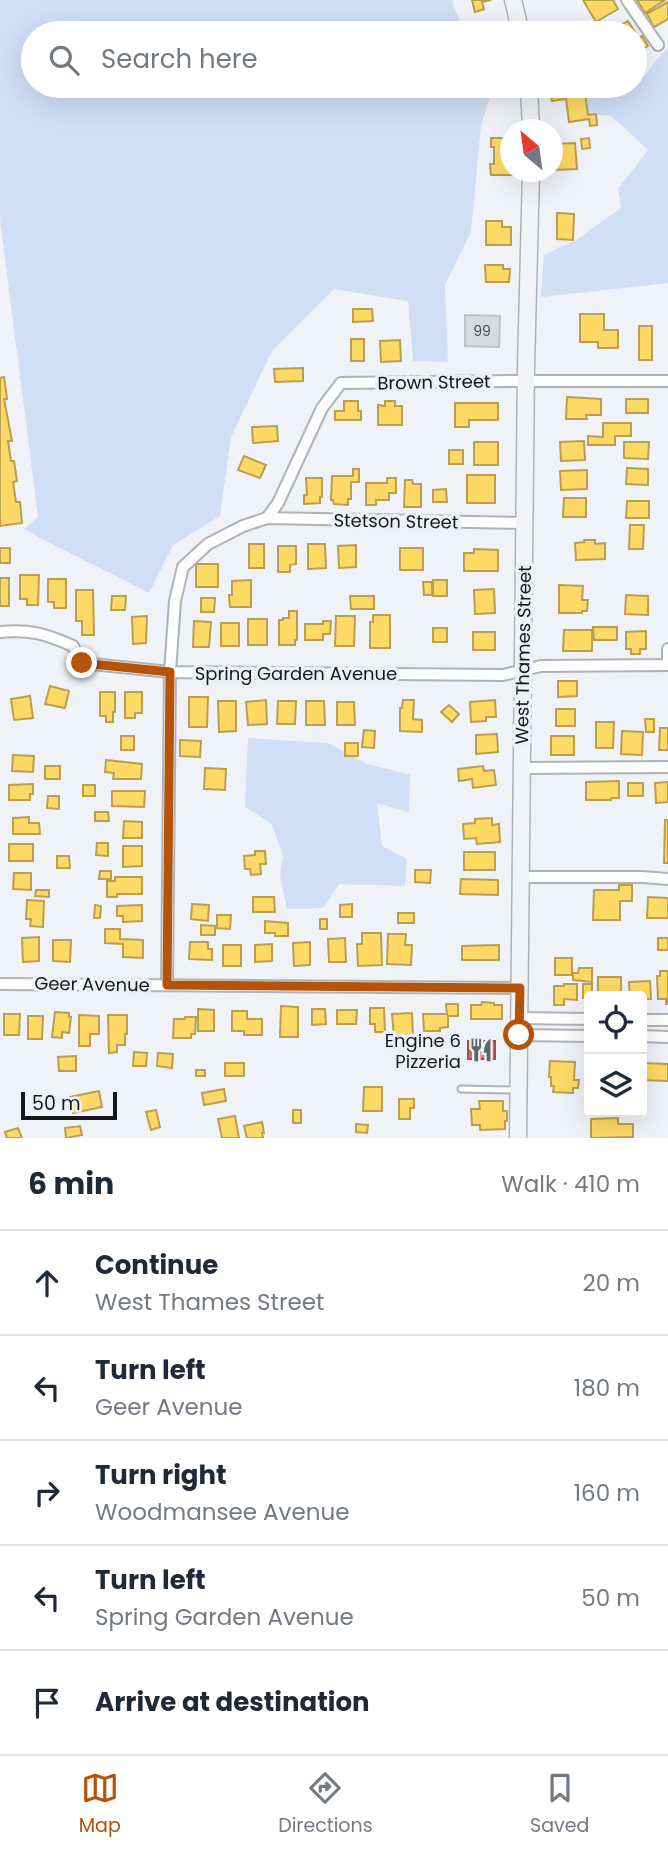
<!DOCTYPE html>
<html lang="en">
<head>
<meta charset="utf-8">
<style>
  body { margin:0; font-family:Poppins,sans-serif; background:#f2f2f3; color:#1f2937 }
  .controls { position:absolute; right:21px; bottom:21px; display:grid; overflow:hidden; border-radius:7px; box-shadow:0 7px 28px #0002 }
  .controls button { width:63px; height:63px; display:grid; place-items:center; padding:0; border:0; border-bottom:2px solid #e0e1e3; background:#fff; color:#1f2937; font:35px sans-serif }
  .compass { position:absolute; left:500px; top:119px; width:63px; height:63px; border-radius:50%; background:#fff; box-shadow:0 7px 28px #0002; rotate:331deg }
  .scale { position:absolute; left:21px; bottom:18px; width:96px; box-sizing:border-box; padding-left:7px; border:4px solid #16181a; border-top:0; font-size:19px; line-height:24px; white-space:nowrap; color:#16181a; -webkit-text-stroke:5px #ecf1f9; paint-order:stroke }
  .stop { position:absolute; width:21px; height:21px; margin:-16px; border:5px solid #b45309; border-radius:50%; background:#fff }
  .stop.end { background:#b45309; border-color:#fff; box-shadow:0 2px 7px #0008 }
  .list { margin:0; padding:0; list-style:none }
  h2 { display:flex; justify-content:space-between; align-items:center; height:91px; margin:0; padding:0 28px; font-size:30px }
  h2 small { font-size:23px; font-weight:400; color:#747a83 }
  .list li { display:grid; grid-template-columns:46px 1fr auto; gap:21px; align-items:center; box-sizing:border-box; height:105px; padding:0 28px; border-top:2px solid #e0e1e3 }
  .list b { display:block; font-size:26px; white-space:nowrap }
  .list p { margin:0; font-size:23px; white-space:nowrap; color:#747a83 }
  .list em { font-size:23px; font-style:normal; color:#747a83 }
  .icon { flex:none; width:38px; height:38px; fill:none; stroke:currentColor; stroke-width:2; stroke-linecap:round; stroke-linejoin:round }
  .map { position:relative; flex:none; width:668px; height:1138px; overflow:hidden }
  .search { position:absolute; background:#fff; box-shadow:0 7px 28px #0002; left:21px; right:21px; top:21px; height:77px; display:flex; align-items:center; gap:18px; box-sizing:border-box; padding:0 24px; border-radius:38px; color:#747a83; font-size:26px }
  .sheet { height:616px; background:#fff }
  nav { display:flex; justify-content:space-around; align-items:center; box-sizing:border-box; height:98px; border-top:2px solid #e0e1e3; background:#fff; font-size:19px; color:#747a83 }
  nav a { display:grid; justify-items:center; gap:4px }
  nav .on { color:#b45309 }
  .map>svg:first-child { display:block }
  .green { fill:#d0dff6 }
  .homes { fill:#ffd966; stroke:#b99f4f; stroke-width:2 }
  .shops { fill:#e06666; stroke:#a34f4f; stroke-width:2 }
  .building { fill:#d8dade; stroke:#c0c3c6; stroke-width:2 }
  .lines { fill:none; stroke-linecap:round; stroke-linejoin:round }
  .lane-casing { stroke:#b0b3b6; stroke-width:9 }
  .street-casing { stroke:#b0b3b6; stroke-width:14 }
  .secondary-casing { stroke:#b0b3b6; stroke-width:19 }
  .lane { stroke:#fdfdfe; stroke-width:5 }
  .street { stroke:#fdfdfe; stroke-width:10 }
  .secondary { stroke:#f1f3f7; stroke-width:16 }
  .route { stroke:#b45309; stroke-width:9 }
  .labels { text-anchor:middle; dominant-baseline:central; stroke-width:7; stroke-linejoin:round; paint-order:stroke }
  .number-label { font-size:14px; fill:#484a4c }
  .street-label { font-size:18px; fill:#16181a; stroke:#ecf1f9 }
  .poi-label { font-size:18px; fill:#16181a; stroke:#ecf1f9; text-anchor:end }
</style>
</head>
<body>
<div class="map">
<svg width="668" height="1138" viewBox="0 0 668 1138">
  <rect width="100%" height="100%" fill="#eff2f6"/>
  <path class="green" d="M0,0H453L454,8L463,26L478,22L489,33H33V86H493L481,126L471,232L445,285L448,362L413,361L408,301L334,289L272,351L231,437L220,516L173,545L149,593C108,571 65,552 24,529L38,517L0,219Z
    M668,49V283L541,297L544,255L576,240L621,208L618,189L648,150L610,115H588L585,86H635V81C651,76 654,57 668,49Z
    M248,738L328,743L367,764L410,775L409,812L377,803L382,846L407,859L405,886L339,884L323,908L287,909L280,876L283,856L272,824L245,807Z"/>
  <path class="homes" d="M472,0H491L482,2L484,9L475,12Z
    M583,0H613L618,9L596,22Z
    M637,0H665L645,13Z
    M668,2V19L654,27L647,14Z
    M628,21L635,32L612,33L610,31Z
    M642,36L648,46L635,54V41Z
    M497,86H517L518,95L498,96Z
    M549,86H584L588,115L596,114L597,125L590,126L589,119L569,122L566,99L552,101Z
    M491,138H510V172H513V175H491L490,164H494V147H491Z
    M589,138L590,148L582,149L581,139Z
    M575,143L577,169L554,170L553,144Z
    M557,213L574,214L573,240L557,239Z
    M486,221H502V227H511V245H486Z
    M485,265H503V269H510L509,282H486Z
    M353,309H372L373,321L353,322Z
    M580,314H604V330H618V348H598V342H580Z
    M639,326H652V360H639Z
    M351,339H364V361H351Z
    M400,340L401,361L381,362L380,341Z
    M303,368V381L275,382L274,369Z
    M4,377L7,399H4L12,441H8L11,461H14L17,481L13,482L16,502H20L22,523L0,526V378Z
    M567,397L601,399V415H586L587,419H566Z
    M626,399H648V413H626Z
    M344,401H358V411H361V420H335V411H344Z
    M385,401H395V406H402V425H378V405L385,406Z
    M455,403H498V420H469V427H455Z
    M603,423H631V436H615V445H588V436L603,437Z
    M277,426L278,441L253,443L252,427Z
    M584,441L585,460L561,461L560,442Z
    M474,442H498V465H474Z
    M624,442H649L648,459L624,458Z
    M449,450H463V464H449Z
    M244,456L266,465L260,478L238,470Z
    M627,468L648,469V485L626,484Z
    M353,469H359V482H351V499H348V505L334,504L333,500H331L332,476H353Z
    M587,470V489L561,490L560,471Z
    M467,475H495V503H467Z
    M306,478H322V497H320V503L304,504V495H307Z
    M387,478H396V493H389V500H376V505H366V483H387Z
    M405,480H412L413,484H421V507H404Z
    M446,489L447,502H433V490Z
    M564,498H586V517H563Z
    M627,501H649V518H626Z
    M630,525H644L643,549H629Z
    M584,540H595V544L605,543V559L576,560L575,543L584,542Z
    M249,544H264V568H249Z
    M308,544H325L326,568L308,569Z
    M356,545V567L339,568L338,546Z
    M278,546H296V564L290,565V572H278Z
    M0,548H10V563H0Z
    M400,548H423V570H400Z
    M474,549L498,550V571H464V553H474Z
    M196,564H218V587H196Z
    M20,575H39L38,605H27V599H20Z
    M0,578H9V606H0Z
    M48,579H66V608H54V602H48Z
    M251,580V607H230L229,595H232V581Z
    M433,580H447V596H433Z
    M423,582H432V595H424Z
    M559,585L583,586L582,600H588L587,611H582V613H559Z
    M494,589L495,613L475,614L474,590Z
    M76,590H93L94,635H82V621H76Z
    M626,595L648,596V615L625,614Z
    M112,596H126L125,610H111Z
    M350,596H374V609H351Z
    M201,598H215L214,612H201Z
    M289,611H297V640H295V645H279V620H283V618H289Z
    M373,615H390V648H370V622H373Z
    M147,616L146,643L133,644L132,617Z
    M336,616H355L354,646H335Z
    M248,619H267V645H248Z
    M194,621L211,622L209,647H193Z
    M323,621H331L330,634H323V640H305V624H323Z
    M221,623H239V646H221Z
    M593,627H617V640H594Z
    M433,628H447V642H433Z
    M564,630H592V651H563Z
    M646,631V649H640V654H631V649H626V632Z
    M473,632H495V650H473Z
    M558,681H577V696L558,697Z
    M50,686L69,691L65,708L45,704Z
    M100,692H115V712H113V722H106V716H100Z
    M125,692H142V713H135V718H125Z
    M30,696L33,718L14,720L11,699Z
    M189,697H208L207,727H189Z
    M266,700L267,724L248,725L246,702Z
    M403,700H414L413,719L422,720V732L400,731V708H402Z
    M495,700L496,717H486V721L471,722L470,702Z
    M218,701H236V731L219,732Z
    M278,701H296L295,724H277Z
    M306,701H324L325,725H306Z
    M337,702H354L355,725H337Z
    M449,705L459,714L452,722L441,712Z
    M556,709H575V726H556Z
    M645,719H654V732H646Z
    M596,722H614L613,748H596Z
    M660,728H668V750H659Z
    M364,730L375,731L374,748L362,747Z
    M622,731L643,732L642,755L621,754Z
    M497,734L498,752L476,754V735Z
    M121,736H134V750H121Z
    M551,736H574V755H551Z
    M180,740L201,741L200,757L180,756Z
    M345,743H358V756H345Z
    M13,755L34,756L33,772L12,771Z
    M106,760L142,764L141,779H113L114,773L105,772Z
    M45,766H60V779H45Z
    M483,766L484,771L494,770L496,785L473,788L472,779L459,781L458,769Z
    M205,768L226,769L225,790L204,789Z
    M619,781V798H611V800H586V782Z
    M668,782V802L656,803L655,783Z
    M628,783H643V796H628Z
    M33,784V794H30V800H9V785Z
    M83,785H95V796H83Z
    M112,791H145L144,807L112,806Z
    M48,796H59V809L47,808Z
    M95,812H108L109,821H95Z
    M29,817V823H39L40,834H13V818Z
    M492,818V825L499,824L500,842L477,844L476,838L464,839L463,824L475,823V819Z
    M665,820H668V863H664Z
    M124,821L142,822V838H123Z
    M97,843H108V856L96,855Z
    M9,844H33V861H9Z
    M123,846H142V866L123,867Z
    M255,851H265L266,864H260L261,874L251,875L250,869H245L244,856L255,855Z
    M464,852H495V870H464Z
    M57,856H69L70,868H57Z
    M415,870H431L430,883L415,882Z
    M100,871H111V879H99Z
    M14,873H31V890L13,889Z
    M115,877H142V894H117V897H107V881H115Z
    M461,879L498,880V895L460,894Z
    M619,885H632V901H620V920H593L594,890H619Z
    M36,890H49V897L35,896Z
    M253,897H274L275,912H253Z
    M648,897L668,898V918H647Z
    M27,900L44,901L43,927L30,926L31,919H26Z
    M192,904L209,905L208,921L191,919Z
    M352,904V917H340V905Z
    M95,905L101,906L100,918H94Z
    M142,905V921L123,922V916H117V906Z
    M398,913H414V923H398Z
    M217,915H231L230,929L215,928V935H201V925L217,926Z
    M320,919H327V929H320Z
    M265,921L288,923V936H275V933H265Z
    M105,929H120V939L143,940V958L123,957V944L105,943Z
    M362,933H381L382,965L358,966L357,944H362Z
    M388,934H406L405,945H412L411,965L387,964Z
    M39,937V961L23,962L22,938Z
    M345,938L346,962H329L328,939Z
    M658,938H668V950H658Z
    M53,940H71L70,962L53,961Z
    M190,942H208V949H212V960L189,959Z
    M310,942V965L294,966L293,943Z
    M272,944V961L255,962V945Z
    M223,945H241V966H223Z
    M499,945V960H462V946Z
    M555,958H572V975H555Z
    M579,968H592V982L573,980V973H578Z
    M660,971H668V1004H666V999H658L657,976H660Z
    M598,977H621V996H598Z
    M650,981L651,999H645V1004H642V996H630L629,982Z
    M564,984H577V1000L564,999V1005H554V986H564Z
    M583,984H592V996L583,998Z
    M482,1002L494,1003V1005H502V1019H471V1005H481Z
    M446,1004H458V1016H448V1027L440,1028V1031H424L423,1014H447Z
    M281,1006L298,1007V1037H280Z
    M370,1008H384L385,1032H375V1024H370Z
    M198,1009L214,1010V1031H198Z
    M312,1009H325L326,1024L312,1025Z
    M337,1010H357L356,1024H337Z
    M232,1011H247V1019H262V1035H244V1031H232Z
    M55,1012L69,1013V1017H71L69,1033L62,1032V1038L52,1037Z
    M412,1013L413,1035L405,1036L406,1044L397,1045L396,1037H394L392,1014Z
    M4,1014H20L19,1035H4Z
    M79,1015L99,1016V1034H90V1046H79Z
    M108,1015H127V1034H125V1045H117V1052L109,1053Z
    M28,1016H43L42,1039H28Z
    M185,1017H196L195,1034H191V1038H173L174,1019H185Z
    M134,1052L147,1053L146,1066H133Z
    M158,1053L173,1054L172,1068L157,1066Z
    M76,1056V1071H59L58,1057Z
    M550,1061L575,1062L574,1080H579L578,1088H573V1093L553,1092L554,1086H551V1077H549Z
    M225,1063H244V1076H225Z
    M642,1063L668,1064V1081L642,1080Z
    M196,1070H205V1076H196Z
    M364,1087H382V1111H363Z
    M224,1089L226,1101L204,1105L202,1093Z
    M99,1091L102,1107L73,1113L70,1097Z
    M399,1099H414V1108H410V1119H399Z
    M479,1101H503V1111H507V1121H505V1129L480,1130V1125H472L471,1109H480Z
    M156,1110L160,1127L151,1130L146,1112Z
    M293,1110H301V1123H293Z
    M235,1116L239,1138H222L218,1119Z
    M618,1118V1124H633V1137L591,1138V1119Z
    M262,1122L264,1133H262L263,1138H247L244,1126Z
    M356,1124L368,1125L367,1133L356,1132Z
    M80,1126L82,1135L66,1138L65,1128Z
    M18,1128L22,1138H7L5,1132Z"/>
  <path class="shops" d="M468,1041H495V1059H468Z"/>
  <path class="building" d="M465,315L500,316L499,347L465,346Z"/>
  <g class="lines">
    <g class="lane-casing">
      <path id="lane" d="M461,1089L516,1090"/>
    </g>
    <g class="street-casing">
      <path id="street" d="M627,0L658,45
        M267,518L524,523
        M0,632C30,629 46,634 73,646L82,663L170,672L503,675L541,666L668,665
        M668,665V649
        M522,768L668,767
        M521,877H642L668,879
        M0,984L520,988
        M167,985L170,672L175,601L183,567L208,544L243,526L267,518L278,503L322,408L341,383L516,381H668
        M519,1018L589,1019
        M642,1020H668
        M519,1035L589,1036
        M642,1036L668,1037"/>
    </g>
    <g class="secondary-casing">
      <path id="secondary" d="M513,0L521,33
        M529,86L531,130
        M518,1138L526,367L531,172"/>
    </g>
    <use href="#lane" class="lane"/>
    <use href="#street" class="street"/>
    <use href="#secondary" class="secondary"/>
  </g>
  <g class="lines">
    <path class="route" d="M82,663L170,672L167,985L520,988L519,1035"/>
  </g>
  <defs>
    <g id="restaurant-bare" transform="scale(1.89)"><path d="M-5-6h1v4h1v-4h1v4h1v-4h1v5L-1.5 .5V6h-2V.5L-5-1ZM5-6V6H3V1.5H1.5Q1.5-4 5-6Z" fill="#626467" stroke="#ecf1f9" stroke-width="2.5" paint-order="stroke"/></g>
  </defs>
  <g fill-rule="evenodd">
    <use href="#restaurant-bare" x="481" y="1050"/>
  </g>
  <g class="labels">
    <g class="number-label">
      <text x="482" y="331">99</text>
    </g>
    <g class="street-label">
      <text transform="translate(434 382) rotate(-1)">Brown Street</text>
      <text transform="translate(396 521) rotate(1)">Stetson Street</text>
      <text transform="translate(523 655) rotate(-89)">West Thames Street</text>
      <text x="296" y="673">Spring Garden Avenue</text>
      <text transform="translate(92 984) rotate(1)">Geer Avenue</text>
    </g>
    <g class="poi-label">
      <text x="461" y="1040">Engine 6<tspan x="461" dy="21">Pizzeria</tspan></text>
    </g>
  </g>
</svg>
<div class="controls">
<button><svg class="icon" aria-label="locate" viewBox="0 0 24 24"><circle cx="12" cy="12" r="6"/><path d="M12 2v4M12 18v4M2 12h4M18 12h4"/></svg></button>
<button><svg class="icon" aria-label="layers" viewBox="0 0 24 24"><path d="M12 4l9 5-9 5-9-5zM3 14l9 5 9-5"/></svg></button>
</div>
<svg class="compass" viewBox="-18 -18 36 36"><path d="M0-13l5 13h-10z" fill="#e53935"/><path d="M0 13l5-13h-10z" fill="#747a83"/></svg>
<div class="scale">50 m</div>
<div class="stop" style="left:519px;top:1035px"></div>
<div class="stop end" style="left:82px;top:663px"></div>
<div class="search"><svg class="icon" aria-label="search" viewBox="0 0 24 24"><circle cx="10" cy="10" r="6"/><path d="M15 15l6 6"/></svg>Search here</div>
</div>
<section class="sheet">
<h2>6 min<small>Walk · 410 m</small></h2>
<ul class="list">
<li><svg class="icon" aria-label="ahead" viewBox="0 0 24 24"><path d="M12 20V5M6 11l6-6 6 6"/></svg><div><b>Continue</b><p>West Thames Street</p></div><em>20 m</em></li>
<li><svg class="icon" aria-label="left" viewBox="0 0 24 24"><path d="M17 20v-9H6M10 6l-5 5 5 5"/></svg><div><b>Turn left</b><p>Geer Avenue</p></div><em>180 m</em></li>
<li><svg class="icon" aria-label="right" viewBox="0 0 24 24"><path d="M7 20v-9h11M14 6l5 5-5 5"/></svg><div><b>Turn right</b><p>Woodmansee Avenue</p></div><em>160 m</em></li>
<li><svg class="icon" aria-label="left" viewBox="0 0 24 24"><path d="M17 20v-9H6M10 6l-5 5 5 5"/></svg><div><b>Turn left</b><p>Spring Garden Avenue</p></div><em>50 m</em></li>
<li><svg class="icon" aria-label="arrive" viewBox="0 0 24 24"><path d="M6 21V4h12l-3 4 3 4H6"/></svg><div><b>Arrive at destination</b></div></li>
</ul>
</section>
<nav>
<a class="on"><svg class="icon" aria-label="map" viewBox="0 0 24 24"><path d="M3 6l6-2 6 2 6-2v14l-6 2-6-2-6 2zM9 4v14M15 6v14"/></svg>Map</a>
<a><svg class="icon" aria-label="directions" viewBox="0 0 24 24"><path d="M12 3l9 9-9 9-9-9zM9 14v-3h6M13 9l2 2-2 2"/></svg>Directions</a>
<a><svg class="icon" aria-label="saved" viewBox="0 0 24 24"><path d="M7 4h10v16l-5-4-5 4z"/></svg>Saved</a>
</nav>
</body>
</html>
